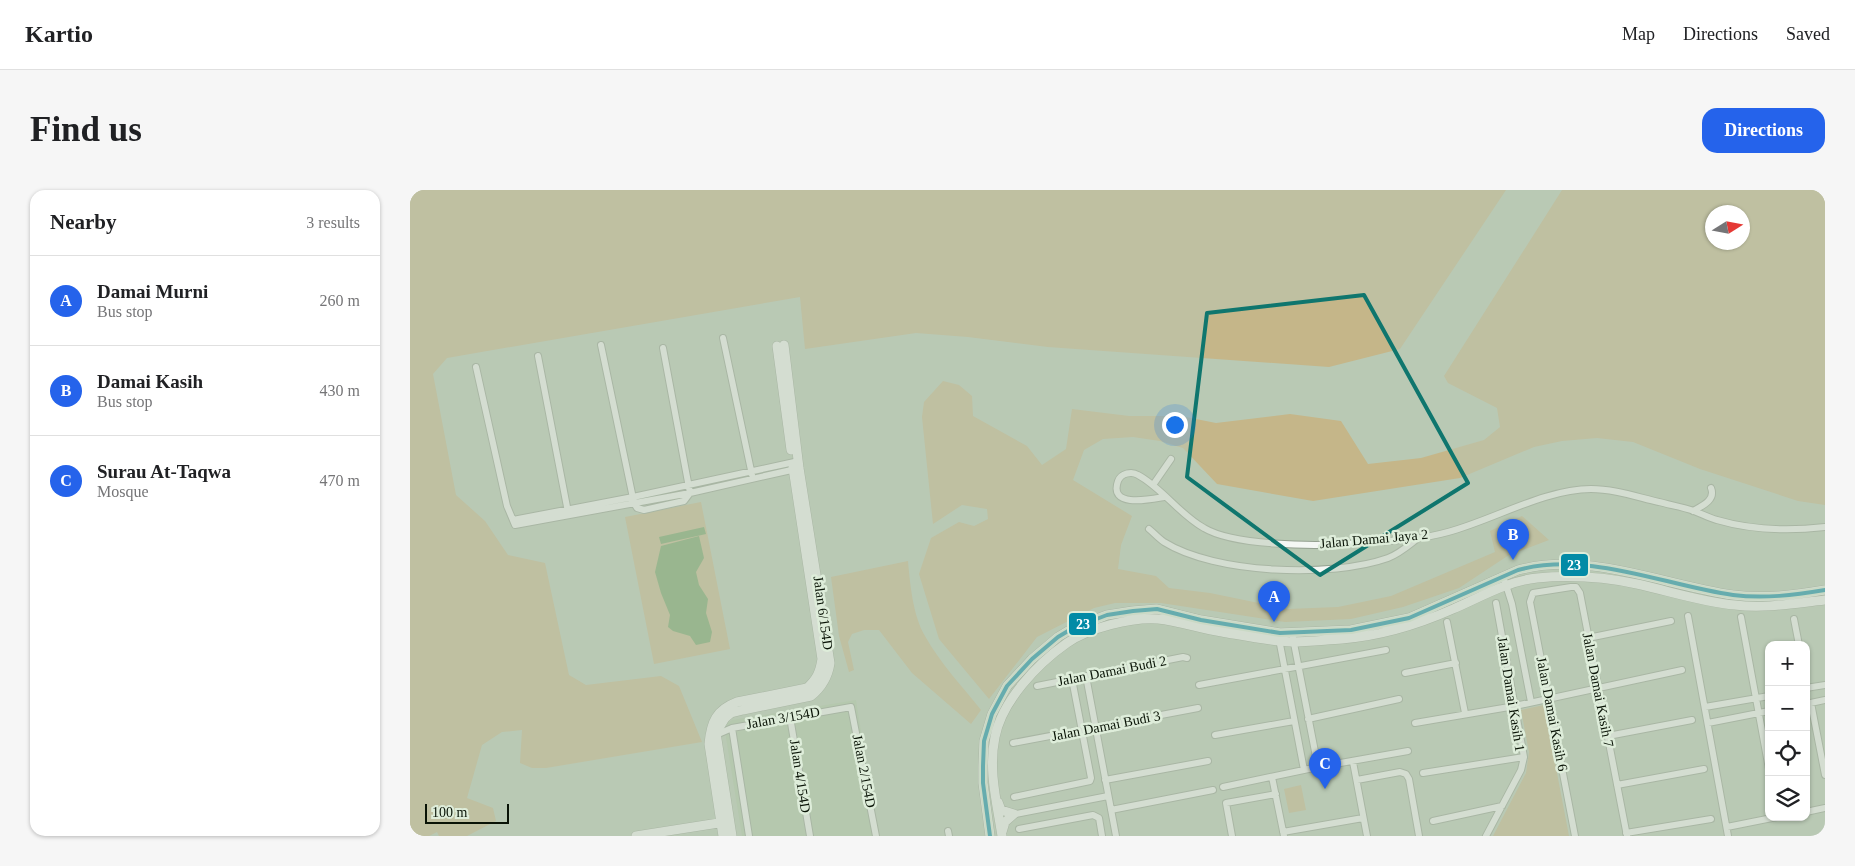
<!DOCTYPE html>
<html lang="en">
<head>
<meta charset="utf-8">
<style>
  body { margin:0; font-family:Georgia,serif; background:#f6f6f6; color:#202124 }
  .controls { position:absolute; right:15px; bottom:15px; display:grid; overflow:hidden; border-radius:10px; box-shadow:0 1px 4px #0004 }
  .controls button { width:45px; height:45px; display:grid; place-items:center; padding:0; border:0; border-bottom:1px solid #e0e0e0; background:#fff; color:#202124; font:25px sans-serif }
  .compass { position:absolute; left:1295px; top:15px; width:45px; height:45px; border-radius:50%; background:#fff; box-shadow:0 1px 4px #0004; rotate:79deg }
  .scale { position:absolute; left:15px; bottom:12px; width:84px; box-sizing:border-box; padding-left:5px; border:2px solid #091306; border-top:0; font-size:14px; line-height:18px; white-space:nowrap; color:#091306; -webkit-text-stroke:4px #deedda; paint-order:stroke }
  .you { position:absolute; left:764px; top:234px; width:18px; height:18px; margin:-12px; border:4px solid #fff; border-radius:50%; background:#1a73e8; box-shadow:0 0 0 8px #1a73e833 }
  .badge { display:grid; place-items:center; width:32px; height:32px; border-radius:50%; background:#2563eb; color:#fff; font-size:16px; font-weight:700 }
  .pin { position:absolute; translate:-50% -41px; filter:drop-shadow(0 1px 2px #0008) }
  .pin::after { content:''; position:absolute; top:26px; width:18px; height:15px; background:inherit; clip-path:polygon(0 0,100% 0,50% 100%) }
  .list { margin:0; padding:0; list-style:none }
  h2 { display:flex; justify-content:space-between; align-items:center; height:65px; margin:0; padding:0 20px; font-size:21px }
  h2 small { font-size:16px; font-weight:400; color:#757577 }
  .list li { display:grid; grid-template-columns:32px 1fr auto; gap:15px; align-items:center; box-sizing:border-box; height:90px; padding:0 20px; border-top:1px solid #e0e0e0 }
  .list b { display:block; font-size:19px; white-space:nowrap }
  .list p { margin:0; font-size:16px; white-space:nowrap; color:#757577 }
  .list em { font-size:16px; font-style:normal; color:#757577 }
  .icon { flex:none; width:28px; height:28px; fill:none; stroke:currentColor; stroke-width:2; stroke-linecap:round; stroke-linejoin:round }
  .map { position:relative; flex:none; width:1415px; height:646px; overflow:hidden; border-radius:15px }
  header { display:flex; align-items:center; gap:30px; box-sizing:border-box; height:70px; padding:0 25px; background:#fff; border-bottom:1px solid #e0e0e0 }
  header strong { font-size:24px }
  nav { display:flex; gap:28px; margin-inline-start:auto; font-size:18px }
  .intro { display:flex; align-items:center; justify-content:space-between; box-sizing:border-box; height:120px; padding:0 30px }
  h1 { margin:0; font-size:35px }
  .button { padding:12px 22px; border-radius:15px; background:#2563eb; color:#fff; font-size:18px; font-weight:700 }
  main { display:flex; gap:30px; padding:0 30px }
  aside { flex:1; background:#fff; border-radius:15px; box-shadow:0 1px 4px #0004 }
  .map>svg:first-child { display:block }
  .built { fill:#afc8a7 }
  .green { fill:#c5b689; fill-rule:evenodd }
  .water { fill:#72a062 }
  .lines { fill:none; stroke-linecap:round; stroke-linejoin:round }
  .street-casing { stroke:#95a191; stroke-width:8 }
  .secondary-casing { stroke:#95a191; stroke-width:10 }
  .street { stroke:#f4f7f4; stroke-width:6 }
  .secondary { stroke:#f4f7f4; stroke-width:9 }
  .bus-1-casing { stroke:#deedda; stroke-width:8 }
  .bus-1 { stroke:#028ba6; stroke-width:4 }
  .marked { fill:none; stroke:#0f766e; stroke-width:4; stroke-linejoin:round }
  .labels { text-anchor:middle; dominant-baseline:central; stroke-width:5; stroke-linejoin:round; paint-order:stroke }
  .street-label { font-size:14px; fill:#091306; stroke:#deedda }
  .line-badge { stroke:#deedda; stroke-width:2 }
  .badge-label { font-size:14px; text-anchor:middle; font-weight:bold; fill:#fff }
</style>
</head>
<body>
<header>
<strong>Kartio</strong>
<nav><a>Map</a><a>Directions</a><a>Saved</a></nav>
</header>
<div class="intro"><h1>Find us</h1><a class="button">Directions</a></div>
<main>
<aside>
<h2>Nearby<small>3 results</small></h2>
<ul class="list">
<li><span class="badge">A</span><div><b>Damai Murni</b><p>Bus stop</p></div><em>260 m</em></li>
<li><span class="badge">B</span><div><b>Damai Kasih</b><p>Bus stop</p></div><em>430 m</em></li>
<li><span class="badge">C</span><div><b>Surau At-Taqwa</b><p>Mosque</p></div><em>470 m</em></li>
</ul>
</aside>
<div class="map">
<svg width="1415" height="646" viewBox="0 0 1415 646">
  <rect width="100%" height="100%" fill="#b9c9b4"/>
  <path class="built" d="M446,510L468,646H332L316,548L317,533L322,530Z"/>
  <path class="green" d="M0,0H1096L990,159L919,177L638,157L558,147L506,143L395,159L390,107L37,168L23,184L46,305L75,331L98,365L135,373L159,485L176,495L251,486L269,496L292,552L136,578H122L110,573L112,540L92,542L72,555L57,608L83,618L86,631L57,646H29L27,642L19,646H0Z
    M1152,0H1415V315L1388,311L1290,279L1223,252L1187,248L1152,251L1124,257L1050,288L903,311L807,294L773,258L750,251L723,247L693,249L674,260L663,290L722,326L711,355L708,379L746,386L759,398L800,403L878,419L928,417L981,406L1085,362L1080,341L1112,326L1139,350L1099,365L1049,398L993,417L941,429L875,432L751,413H705L684,418L627,447L579,509L529,449L509,384L521,348L549,332L564,336L578,329L577,319L552,315L523,334L512,227L514,212L533,191L549,195L562,206L563,226L617,256L632,275L656,259L662,219L719,226H771L806,233L880,224L931,231L958,274L1011,268L1074,250L1090,237L1087,218L1038,193L1034,186ZM1302,22H1332V52H1302Z
    M291,312L320,459L244,474L215,327Z
    M498,371C500,394 503,426 515,446C530,473 552,496 571,520L561,534L502,483L469,440H454L442,444L438,452L444,480L439,482L429,446L421,387Z
    M1134,515L1159,646H1083L1116,583L1119,562L1111,520Z
    M891,595L896,620L879,623L874,599Z"/>
  <path class="water" d="M294,337L296,344L251,354L249,347Z
    M289,346L294,368L286,382L289,395L298,409L296,423L302,442L300,452L286,455L280,446L263,441L258,437L260,425L251,403L245,382L251,356Z"/>
  <g class="lines">
    <g class="street-casing">
      <path id="street" d="M313,148L342,285
        M191,155L224,313L227,318L234,320L274,311L280,303L253,158
        M128,166L158,322
        M66,177L97,316L105,335L280,303L386,279
        M743,295L761,269
        M754,307C742,309 698,319 708,291C711,283 722,281 728,285C751,297 770,325 794,338C824,356 903,356 938,354C971,351 1006,351 1038,342C1083,330 1135,299 1181,299C1204,299 1227,307 1249,312C1260,315 1273,317 1284,321C1292,324 1299,328 1307,330C1341,340 1379,341 1415,337
        M1283,321C1292,316 1306,310 1301,298
        M103,330L223,307L389,271
        M739,339C744,343 748,348 754,352C805,384 922,388 978,368C989,364 998,356 1007,349
        M1095,392L1102,414L1121,512
        M1278,426L1318,646
        M1331,427L1359,579
        M1384,429L1389,455
        M1037,432L1055,523
        M882,443L908,577
        M1178,448L1261,431
        M869,449L894,580
        M995,483L1046,473
        M676,486L706,646
        M789,495L976,460
        M627,496L773,467L777,468
        M1396,498L1415,495
        M1401,513L1415,585
        M1396,514L1415,510
        M1295,517L1359,506
        M380,527L400,646
        M898,529L989,509
        M1005,533L1105,516L1272,480
        M1298,533L1359,521
        M322,538L339,646
        M306,545L322,538L441,517L466,646
        M805,545L884,531
        M1198,546L1282,530
        M603,553L788,518
        M943,572L957,646
        M1013,583L1114,567
        M862,587L874,646
        M695,590L798,571
        M947,590L990,582L996,584L999,589L1009,646
        M1207,595L1294,579
        M813,597L908,577L998,561
        M604,607L680,591L681,588L662,489
        M701,620L803,600
        M1396,622L1415,618
        M601,625L698,606
        M1023,631L1092,616
        M1317,637L1367,627
        M609,639L683,625L689,628L692,646
        M538,641L539,646
        M873,642L953,628
        M1216,643L1301,629
        M822,646L816,613L866,604
        M1076,646L1111,580L1114,567L1086,413
        M1165,646L1120,412L1123,403L1161,397H1166L1170,403L1217,646"/>
    </g>
    <g class="secondary-casing">
      <path id="secondary" d="M367,156L381,260
        M588,612L591,620L604,624L595,632L592,642
        M226,646L315,632
        M313,646L299,554C301,532 306,520 327,512L397,498C407,489 410,482 412,469L383,278
        M322,646L306,543L315,528L321,523L333,520L401,506C412,497 418,487 420,473L389,278L374,155
        M580,646L573,593V576L574,551L582,524L597,496L622,469L648,447L663,438L697,425L723,421L747,419L791,430L870,443L941,440L999,428L1108,380C1180,361 1253,395 1323,405C1354,409 1385,405 1415,400
        M592,646C587,613 578,580 585,547C592,511 627,474 657,453C678,438 722,427 748,429C769,431 791,439 812,442C835,446 858,451 882,452C898,452 915,450 932,449C970,446 1007,435 1043,419C1069,408 1097,391 1127,388C1160,385 1194,387 1227,394C1259,401 1292,412 1325,415C1354,419 1386,413 1415,410"/>
    </g>
    <use href="#street" class="street"/>
    <use href="#secondary" class="secondary"/>
    <g class="bus-1-casing">
      <path id="bus-1" d="M580,646L573,593V576L574,551L582,524L597,496L622,469L648,447L663,438L697,425L723,421L747,419L791,430L870,443L941,440L999,428L1108,380C1180,361 1253,395 1323,405C1354,409 1385,405 1415,400"/>
    </g>
    <use href="#bus-1" class="bus-1"/>
  </g>
  <path d="M0 0H1415V646H0ZM954,105L1058,293L910,385L777,287L797,123Z" fill="#b9c9b4" fill-opacity=".55" fill-rule="evenodd"/>
  <path class="marked" d="M954,105L1058,293L910,385L777,287L797,123Z"/>
  <g class="labels">
    <g class="street-label">
      <text transform="translate(964 349) rotate(-5)">Jalan Damai Jaya 2</text>
      <text transform="translate(413 423) rotate(82)">Jalan 6/154D</text>
      <text transform="translate(702 481) rotate(-11)">Jalan Damai Budi 2</text>
      <text transform="translate(1188 500) rotate(79)">Jalan Damai Kasih 7</text>
      <text transform="translate(1101 504) rotate(81)">Jalan Damai Kasih 1</text>
      <text transform="translate(1142 524) rotate(79)">Jalan Damai Kasih 6</text>
      <text transform="translate(373 528) rotate(-10)">Jalan 3/154D</text>
      <text transform="translate(696 536) rotate(-11)">Jalan Damai Budi 3</text>
      <text transform="translate(454 581) rotate(79)">Jalan 2/154D</text>
      <text transform="translate(390 586) rotate(81)">Jalan 4/154D</text>
    </g>
  </g>
  <g class="line-badge">
    <rect x="1150" y="363" width="29" height="24" rx="5" fill="#028ba6"/>
    <rect x="658" y="422" width="29" height="24" rx="5" fill="#028ba6"/>
  </g>
  <g class="badge-label">
    <text x="1164" y="380">23</text>
    <text x="673" y="439">23</text>
  </g>
</svg>
<div class="controls">
<button>+</button>
<button>−</button>
<button><svg class="icon" aria-label="locate" viewBox="0 0 24 24"><circle cx="12" cy="12" r="6"/><path d="M12 2v4M12 18v4M2 12h4M18 12h4"/></svg></button>
<button><svg class="icon" aria-label="layers" viewBox="0 0 24 24"><path d="M12 4l9 5-9 5-9-5zM3 14l9 5 9-5"/></svg></button>
</div>
<svg class="compass" viewBox="-18 -18 36 36"><path d="M0-13l5 13h-10z" fill="#e53935"/><path d="M0 13l5-13h-10z" fill="#757577"/></svg>
<div class="scale">100 m</div>
<div class="you"></div>
<div class="pin badge" style="left:864px;top:432px">A</div>
<div class="pin badge" style="left:1103px;top:370px">B</div>
<div class="pin badge" style="left:915px;top:599px">C</div>
</div>
</main>
</body>
</html>
